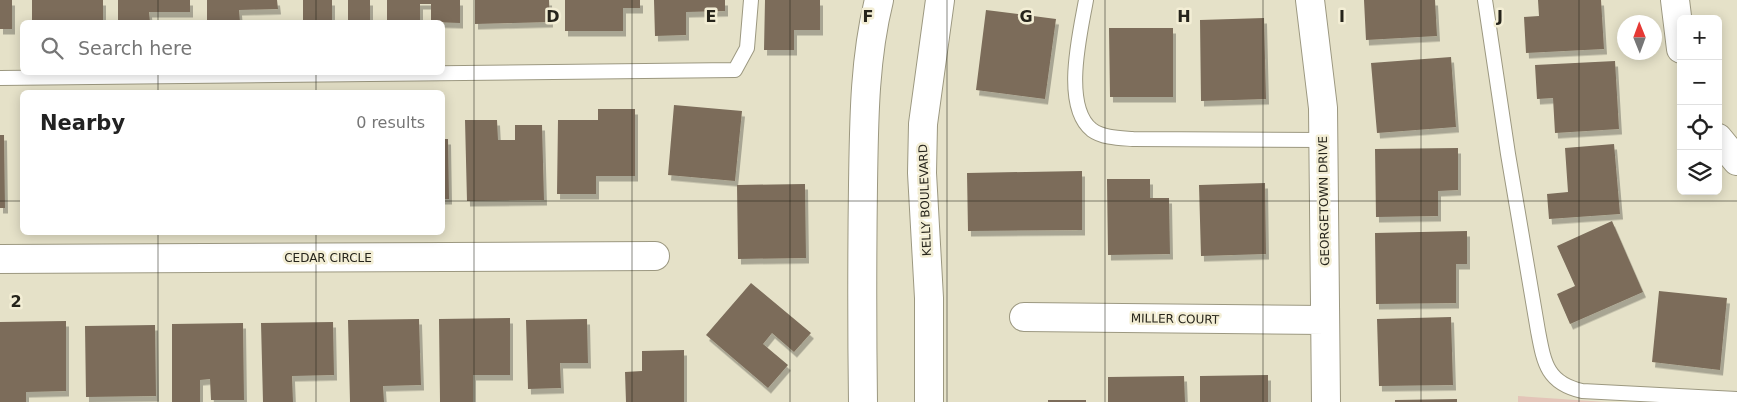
<!DOCTYPE html>
<html lang="en">
<head>
<meta charset="utf-8">
<style>
  body { margin:0; font-family:"DejaVu Sans",sans-serif; background:#f6f6f6; color:#222 }
  .controls { position:absolute; right:15px; top:15px; display:grid; overflow:hidden; border-radius:8px; box-shadow:0 2px 12px #0003 }
  .controls button { width:45px; height:45px; display:grid; place-items:center; padding:0; border:0; border-bottom:1px solid #e0e0e0; background:#fff; color:#222; font:25px sans-serif }
  .compass { position:absolute; left:1617px; top:15px; width:45px; height:45px; border-radius:50%; background:#fff; box-shadow:0 2px 12px #0003; rotate:359deg }
  .list { margin:0; padding:0; list-style:none }
  h2 { display:flex; justify-content:space-between; align-items:center; height:65px; margin:0; padding:0 20px; font-size:21px }
  h2 small { font-size:16px; font-weight:400; color:#767676 }
  .icon { flex:none; width:28px; height:28px; fill:none; stroke:currentColor; stroke-width:2; stroke-linecap:round; stroke-linejoin:round }
  .map { position:relative; flex:none; width:1737px; height:402px; overflow:hidden }
  .search { position:absolute; background:#fff; box-shadow:0 2px 12px #0003; left:20px; top:20px; width:425px; height:55px; display:flex; align-items:center; gap:12px; box-sizing:border-box; padding:0 18px; border-radius:8px; color:#767676; font-size:19px }
  .panel { position:absolute; background:#fff; box-shadow:0 2px 12px #0003; left:20px; top:90px; width:425px; height:145px; border-radius:8px }
  .map>svg:first-child { display:block }
  .green { fill:#e3c4b8 }
  .building { fill:#7b6c5a; filter:url(#shadow) }
  .lines { fill:none; stroke-linecap:round; stroke-linejoin:round }
  .lane-casing { stroke:#9c9880; stroke-width:16 }
  .street-casing { stroke:#9c9880; stroke-width:30 }
  .secondary-casing { stroke:#9c9880; stroke-width:30 }
  .lane { stroke:#fff; stroke-width:14 }
  .street { stroke:#fff; stroke-width:28 }
  .secondary { stroke:#fff; stroke-width:28 }
  .grid { fill:none; stroke:#26241b; stroke-width:1; stroke-opacity:0.55 }
  .labels { text-anchor:middle; dominant-baseline:central; stroke-width:5; stroke-linejoin:round; paint-order:stroke }
  .street-label { font-size:12px; fill:#26241b; stroke:#f3eed5 }
  .grid-label { font-size:16px; text-anchor:middle; font-weight:bold; fill:#26241b; stroke:#f3eed5; stroke-width:5; stroke-linejoin:round; paint-order:stroke }
</style>
</head>
<body>
<div class="map">
<svg width="1737" height="402" viewBox="0 0 1737 402">
  <defs>
    <filter id="shadow"><feDropShadow dx="3" dy="5.5" stdDeviation="0" flood-color="#0004"/></filter>
  </defs>
  <rect width="100%" height="100%" fill="#e5e1c8"/>
  <path class="green" d="M1518,396L1606,402H1518Z"/>
  <path class="building" d="M0,0H12V29H0Z
    M32,0H103V22H32Z
    M118,0H190V12H149L150,22H118Z
    M207,0H277L278,9L239,10L240,22H207Z
    M303,0H332V22H303Z
    M348,0H370V22H348Z
    M387,0H460V23L431,22V4H420V22H387Z
    M475,0H549L550,22L475,24Z
    M565,0H640V8H623V31H565Z
    M654,0H725V11L686,12V35L655,36Z
    M765,0H820V30H794V50H764Z
    M1364,0H1435L1437,36L1366,40Z
    M1538,0H1601L1604,49L1526,53L1524,17L1539,16Z
    M986,10L1056,19L1045,99L976,90Z
    M1264,18L1266,99L1201,101L1200,20Z
    M1109,28H1173V97H1110Z
    M1451,57L1456,127L1377,133L1371,63Z
    M1615,61L1619,129L1555,133L1553,98L1537,99L1535,65Z
    M674,105L742,111L735,181L668,175Z
    M598,109H635V176H596V194H557L558,120H598Z
    M465,120H497L498,140H515V125H542L544,200L467,201Z
    M0,135H4L5,208H0Z
    M442,139H448L449,199H442Z
    M1614,144L1620,214L1549,219L1547,194L1568,192L1565,148Z
    M1458,148V190L1438,191V216L1376,217L1375,149Z
    M1082,171V230L968,231L967,173Z
    M1107,179H1150V198H1169L1170,254L1108,255Z
    M1265,183L1266,254L1201,256L1199,185Z
    M805,184L806,258L738,259L737,185Z
    M1612,221L1643,292L1570,324L1557,294L1575,286L1557,246Z
    M1467,231V264H1456V303L1376,304L1375,233Z
    M751,283L811,333L794,352L772,333L763,344L788,365L768,388L706,335Z
    M1659,291L1727,298L1720,370L1652,362Z
    M1451,317L1453,385L1379,386L1377,319Z
    M510,318V375H473V402H440L439,319Z
    M419,319L421,385L383,386L384,402H350L348,320Z
    M587,319L588,363H560L561,388L528,389L526,320Z
    M66,321V391L26,392V402H0V322Z
    M333,322L334,375L292,376L293,402H263L261,323Z
    M243,323L244,400H211L210,379L200,380V402H172V324Z
    M155,325L156,396L86,397L85,326Z
    M684,350V402H626L625,372L642,371V351Z
    M1268,375V402H1200V376Z
    M1184,376L1185,402H1108V377Z
    M1457,399V402H1395V400Z
    M1048,400H1086V402H1048Z"/>
  <g class="lines">
    <g class="lane-casing">
      <path id="lane" d="M1086,0C1080,34 1062,106 1092,130C1103,138 1120,138 1133,139L1323,140
        M1485,0L1508,154L1538,331C1544,363 1547,383 1582,391L1737,399
        M0,78L735,70L747,48L751,0"/>
    </g>
    <g class="street-casing">
      <path id="street" d="M1310,0L1323,108L1326,402
        M1675,0L1681,49
        M1718,138L1737,161
        M0,259L655,256
        M1024,317L1325,320"/>
    </g>
    <g class="secondary-casing">
      <path id="secondary" d="M863,402C862,330 862,258 863,185C864,124 864,60 879,0
        M929,402V298L922,173L923,124L940,0"/>
    </g>
    <use href="#lane" class="lane"/>
    <use href="#street" class="street"/>
    <use href="#secondary" class="secondary"/>
  </g>
  <path class="grid" d="M158,0V22M316,0V22M474,0V402M632,0V402M790,0V402M947,0V402M1105,0V402M1263,0V402M1421,0V402M1579,0V402M158,72V92M316,72V92M0,201H22M442,201H1737M158,232V402M316,232V402"/>
  <g class="labels">
    <g class="street-label">
      <text transform="translate(925 200) rotate(-92)">KELLY BOULEVARD</text>
      <text transform="translate(1324 201) rotate(-91)">GEORGETOWN DRIVE</text>
      <text x="328" y="258">CEDAR CIRCLE</text>
      <text transform="translate(1175 319) rotate(1)">MILLER COURT</text>
    </g>
  </g>
  <g class="grid-label">
    <text x="553" y="22">D</text>
    <text x="711" y="22">E</text>
    <text x="868" y="22">F</text>
    <text x="1026" y="22">G</text>
    <text x="1184" y="22">H</text>
    <text x="1342" y="22">I</text>
    <text x="1500" y="22">J</text>
    <text x="16" y="307">2</text>
  </g>
</svg>
<div class="controls">
<button>+</button>
<button>−</button>
<button><svg class="icon" aria-label="locate" viewBox="0 0 24 24"><circle cx="12" cy="12" r="6"/><path d="M12 2v4M12 18v4M2 12h4M18 12h4"/></svg></button>
<button><svg class="icon" aria-label="layers" viewBox="0 0 24 24"><path d="M12 4l9 5-9 5-9-5zM3 14l9 5 9-5"/></svg></button>
</div>
<svg class="compass" viewBox="-18 -18 36 36"><path d="M0-13l5 13h-10z" fill="#e53935"/><path d="M0 13l5-13h-10z" fill="#767676"/></svg>
<div class="search"><svg class="icon" aria-label="search" viewBox="0 0 24 24"><circle cx="10" cy="10" r="6"/><path d="M15 15l6 6"/></svg>Search here</div>
<section class="panel">
<h2>Nearby<small>0 results</small></h2>
<ul class="list">
</ul>
</section>
</div>
</body>
</html>
